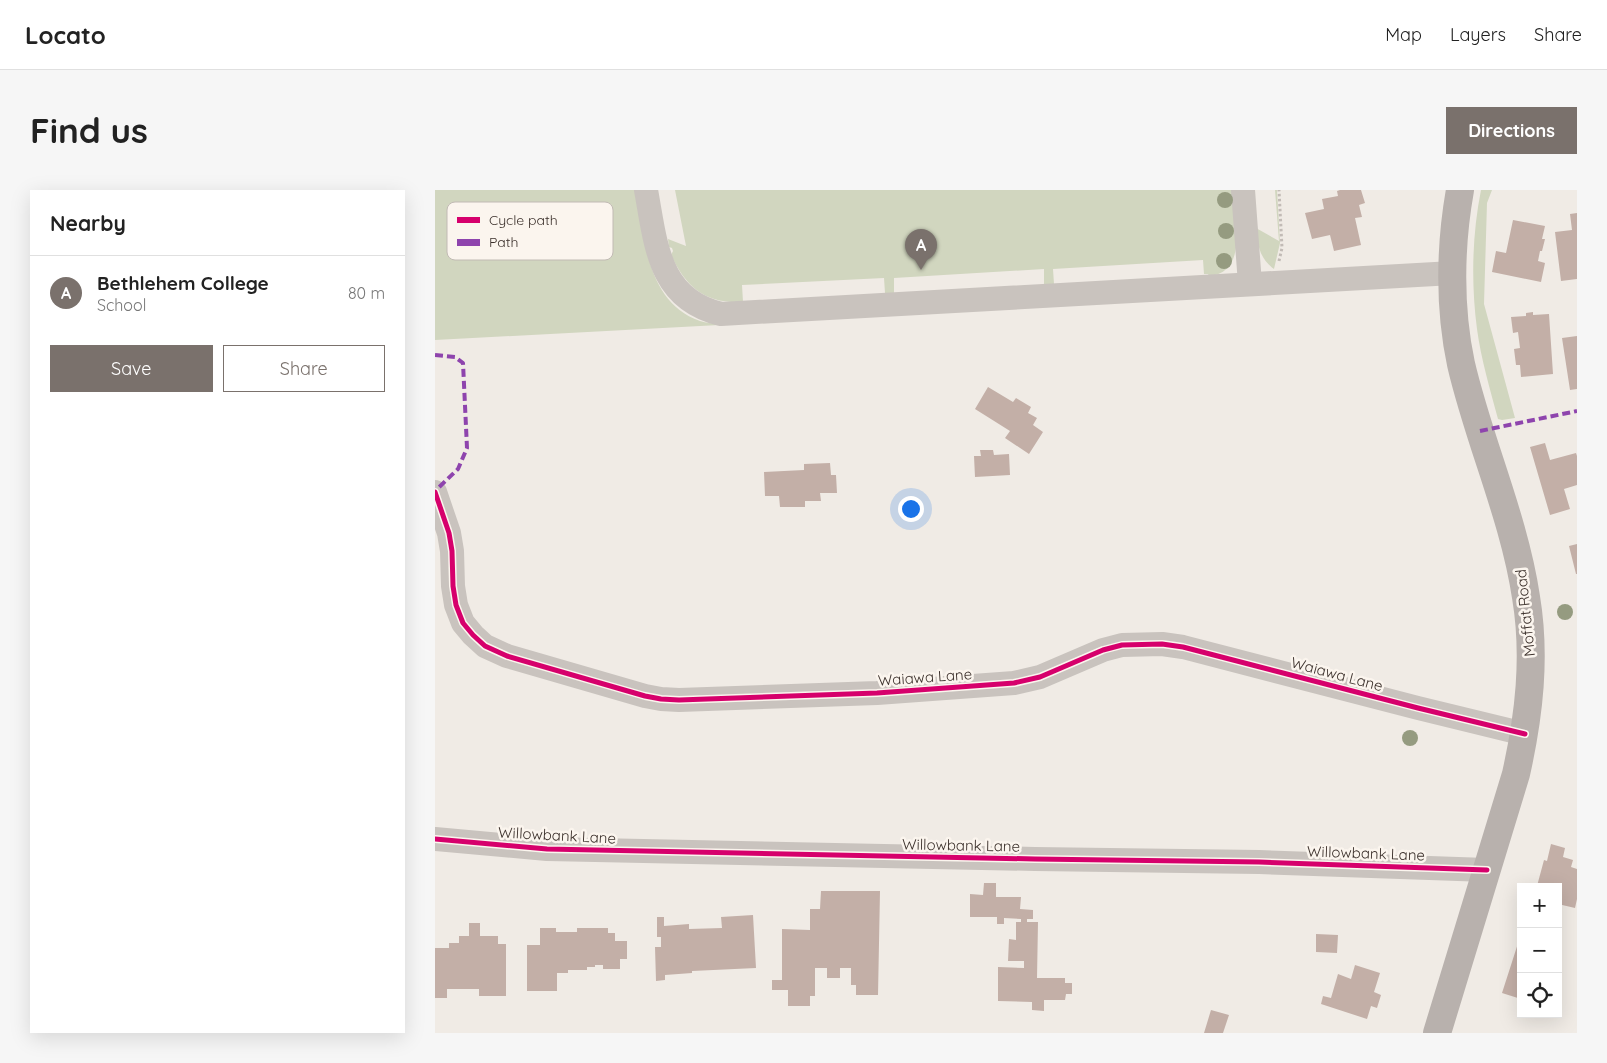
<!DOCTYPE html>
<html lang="en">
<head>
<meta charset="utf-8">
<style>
  body { margin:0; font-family:Quicksand,sans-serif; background:#f6f6f6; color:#222 }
  .controls { position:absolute; right:15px; bottom:15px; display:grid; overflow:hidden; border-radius:0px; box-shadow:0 5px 20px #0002 }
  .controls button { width:45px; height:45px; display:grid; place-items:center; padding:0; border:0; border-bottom:1px solid #e0e0e0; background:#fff; color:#222; font:25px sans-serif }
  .you { position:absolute; left:475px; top:318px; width:18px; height:18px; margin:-12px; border:4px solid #fff; border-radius:50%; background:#1a73e8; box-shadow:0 0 0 8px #1a73e833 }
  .badge { display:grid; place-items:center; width:32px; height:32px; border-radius:50%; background:#7a716c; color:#fff; font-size:16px; font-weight:700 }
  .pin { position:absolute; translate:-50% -41px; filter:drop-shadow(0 1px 2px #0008) }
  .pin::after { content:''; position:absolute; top:26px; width:18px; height:15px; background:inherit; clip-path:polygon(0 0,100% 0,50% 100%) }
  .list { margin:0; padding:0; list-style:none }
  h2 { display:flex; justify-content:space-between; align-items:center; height:65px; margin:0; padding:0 20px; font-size:21px }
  h2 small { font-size:16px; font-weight:400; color:#767676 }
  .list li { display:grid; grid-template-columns:32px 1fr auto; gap:15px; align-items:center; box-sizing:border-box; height:75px; padding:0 20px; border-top:1px solid #e0e0e0 }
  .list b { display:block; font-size:19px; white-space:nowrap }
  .list p { margin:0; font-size:16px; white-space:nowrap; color:#767676 }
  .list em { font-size:16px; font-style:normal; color:#767676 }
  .actions { display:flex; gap:10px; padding:15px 20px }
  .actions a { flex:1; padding:11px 0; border:1px solid #7a716c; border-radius:0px; text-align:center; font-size:18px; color:#7a716c }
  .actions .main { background:#7a716c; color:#fff }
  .icon { flex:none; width:28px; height:28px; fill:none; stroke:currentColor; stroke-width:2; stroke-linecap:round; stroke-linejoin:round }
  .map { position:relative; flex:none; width:1142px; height:843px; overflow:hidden; border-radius:0px }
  header { display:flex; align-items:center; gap:30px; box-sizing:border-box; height:70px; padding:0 25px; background:#fff; border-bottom:1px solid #e0e0e0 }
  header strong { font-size:24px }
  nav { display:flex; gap:28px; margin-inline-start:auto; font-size:18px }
  .intro { display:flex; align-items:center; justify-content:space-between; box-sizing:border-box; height:120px; padding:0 30px }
  h1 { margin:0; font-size:35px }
  .button { padding:12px 22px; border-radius:0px; background:#7a716c; color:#fff; font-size:18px; font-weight:700 }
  main { display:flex; gap:30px; padding:0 30px }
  aside { flex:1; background:#fff; border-radius:0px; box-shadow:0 5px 20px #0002 }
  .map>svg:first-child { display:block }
  .green { fill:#d1d6bf }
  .building { fill:#c3afa7 }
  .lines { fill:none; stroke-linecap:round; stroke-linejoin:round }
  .path { stroke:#c2bbb6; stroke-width:3; stroke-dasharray:2.5 2.5; stroke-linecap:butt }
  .minor { stroke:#c9c3be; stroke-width:24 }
  .major { stroke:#b8b1ad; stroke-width:28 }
  .quiet { stroke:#8e44ad; stroke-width:4; stroke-dasharray:8 4; stroke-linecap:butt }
  .cycleway-casing { stroke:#fbf5ee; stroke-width:8 }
  .cycleway { stroke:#d6006c; stroke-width:5 }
  .tree { fill:#959b80 }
  .labels { text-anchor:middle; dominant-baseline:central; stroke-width:5; stroke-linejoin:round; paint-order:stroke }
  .street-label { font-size:15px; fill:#3b302b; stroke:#fbf5ee }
  .key { fill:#fbf5ee; stroke:#c1bab4; stroke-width:1 }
  .key-label { font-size:14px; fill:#3b302b }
</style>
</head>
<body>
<header>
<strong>Locato</strong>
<nav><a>Map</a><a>Layers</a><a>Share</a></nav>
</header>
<div class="intro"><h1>Find us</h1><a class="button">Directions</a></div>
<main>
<aside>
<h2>Nearby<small></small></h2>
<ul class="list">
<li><span class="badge">A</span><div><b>Bethlehem College</b><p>School</p></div><em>80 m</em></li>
</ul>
<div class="actions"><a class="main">Save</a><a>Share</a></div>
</aside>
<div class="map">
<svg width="1142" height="843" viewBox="0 0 1142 843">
  <rect width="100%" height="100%" fill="#f0ebe5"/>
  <path class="green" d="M0,0H201C210,48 211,112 265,131C271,133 278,133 284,135L0,150Z
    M240,0H798C800,26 814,83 774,86L773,84H769L768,70L618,79L619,94H609V79L459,88V103H450L449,88L307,95L308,112C270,114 251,97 236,65L238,61L237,58L234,57L233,49L251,56Z
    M840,0H842L845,53L839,79C824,68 823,55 821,38L844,51Z
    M1046,0H1057L1052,13L1049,114L1080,228L1067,230L1063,229C1055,199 1046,169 1042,139C1036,93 1037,45 1046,0Z"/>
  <path class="building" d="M905,0H926L930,13L924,15L927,27L920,28L926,55L899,61L895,45L877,49L870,23L889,19L887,9L903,6L902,1Z
    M1142,23V89L1126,91L1120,42L1137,40L1135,24Z
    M1078,30L1110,36L1107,49H1110L1107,61H1105L1103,71L1110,73L1106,92L1057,82L1061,61L1071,63Z
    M1098,122V125L1114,124L1118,184L1086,187L1085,175H1081L1079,159L1085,158L1083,142L1078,143L1076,127L1091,126V123Z
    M1142,146V199L1135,200L1127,148Z
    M553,197L578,212L581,208L596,217L593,223L602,228L598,235L608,242L594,264L570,248L575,241L540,219Z
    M1110,253L1115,270L1141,263L1142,266V295L1129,299L1135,319L1115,325L1095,257Z
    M545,260H558L559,265L574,264L575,285L540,287L539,266H546Z
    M395,273L396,285H401L402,303H385L386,311H370V317H345L344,306H330L329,282L369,280V274Z
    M1142,354V384H1141L1134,356Z
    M1116,654L1130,658L1128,667L1138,670L1136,677L1142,679V709L1140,718L1123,714V697L1102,696L1109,670L1112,671Z
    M549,693H561V707H586L585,719L598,720V729H592V732H603L602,788H630V793H637V804H631L630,810H609V821L597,820V812L563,811V777L589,778V771H573L574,749L581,750V732H586V729L569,728V734H562V727H535V704L548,705Z
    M386,701H445L443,805H421V795H416V778H405V788H392V778H380V806H375V816H353V800H337V790H347V739L375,740V719H385Z
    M318,725L321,778L257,781V783L230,785V790L221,791L220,757H226V747H222V727H229V736L254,734V739L287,738L286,727Z
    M34,733H45V746H63V754H71V806H44V799H12V808H0V758H14V753H24V746H34Z
    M105,738H121V742H142V738H173V743H180V751H192V769H185V779H168V775H160V777H152V780H133V783H122V801H92V755H105Z
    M881,744L903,745L902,763L881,762Z
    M1086,744V809L1067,803Z
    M920,775L945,783L939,802L946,805L942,818L936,816L932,829L886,814L888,806L896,808L903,784L916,789Z
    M776,820L794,825L788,843H769Z"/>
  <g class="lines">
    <path class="path" d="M844,71L847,58L844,0"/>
    <path class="minor" d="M211,0C221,54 223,109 286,124L1018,83
      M808,0L815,94
      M0,302L14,343L17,361L18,396L21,415L28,433L38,445L50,456L72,466L210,506L226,509L244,510L442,503L579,493L605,487L668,460L687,455L727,454L748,457L983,518L1090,544
      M0,649L112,659L600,669L824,672L1052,680"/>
    <path class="major" d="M1002,843L1081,584C1094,526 1101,467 1091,407C1079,327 1044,252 1026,174C1014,118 1015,56 1025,0"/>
    <path class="quiet" d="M0,165L20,167L28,173L32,258L23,279L0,301
      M1045,241L1142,221"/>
    <g class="cycleway-casing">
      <path id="cycleway" d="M0,302L14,343L17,361L18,396L21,415L28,433L38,445L50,456L72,466L210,506L226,509L244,510L442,503L579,493L605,487L668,460L687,455L727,454L748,457L983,518L1090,544
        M0,649L112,659L600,669L824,672L1052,680"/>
    </g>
    <use href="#cycleway" class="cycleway"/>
  </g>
  <g class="tree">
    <circle cx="790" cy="10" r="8"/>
    <circle cx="791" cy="41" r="8"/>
    <circle cx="789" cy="71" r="8"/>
    <circle cx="1130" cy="422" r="8"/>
    <circle cx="975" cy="548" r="8"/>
  </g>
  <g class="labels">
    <g class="street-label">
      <text transform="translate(1090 423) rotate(-96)">Moffat Road</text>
      <text transform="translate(902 484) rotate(15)">Waiawa Lane</text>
      <text transform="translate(490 487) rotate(-4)">Waiawa Lane</text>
      <text transform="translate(122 645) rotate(3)">Willowbank Lane</text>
      <text transform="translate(526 655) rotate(1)">Willowbank Lane</text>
      <text transform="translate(931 663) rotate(2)">Willowbank Lane</text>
    </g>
  </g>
  <rect x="12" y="12" width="166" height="58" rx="8" class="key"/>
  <rect x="22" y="27" width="23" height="6" fill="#d6006c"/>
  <rect x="22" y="49" width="23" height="7" fill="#8e44ad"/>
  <g class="key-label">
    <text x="54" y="35">Cycle path</text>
    <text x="54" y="57">Path</text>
  </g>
</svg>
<div class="controls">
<button>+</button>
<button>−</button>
<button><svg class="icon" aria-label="locate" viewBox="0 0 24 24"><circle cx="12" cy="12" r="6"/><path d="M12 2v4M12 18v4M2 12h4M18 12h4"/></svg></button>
</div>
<div class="you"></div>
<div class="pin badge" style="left:486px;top:80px">A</div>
</div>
</main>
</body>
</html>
